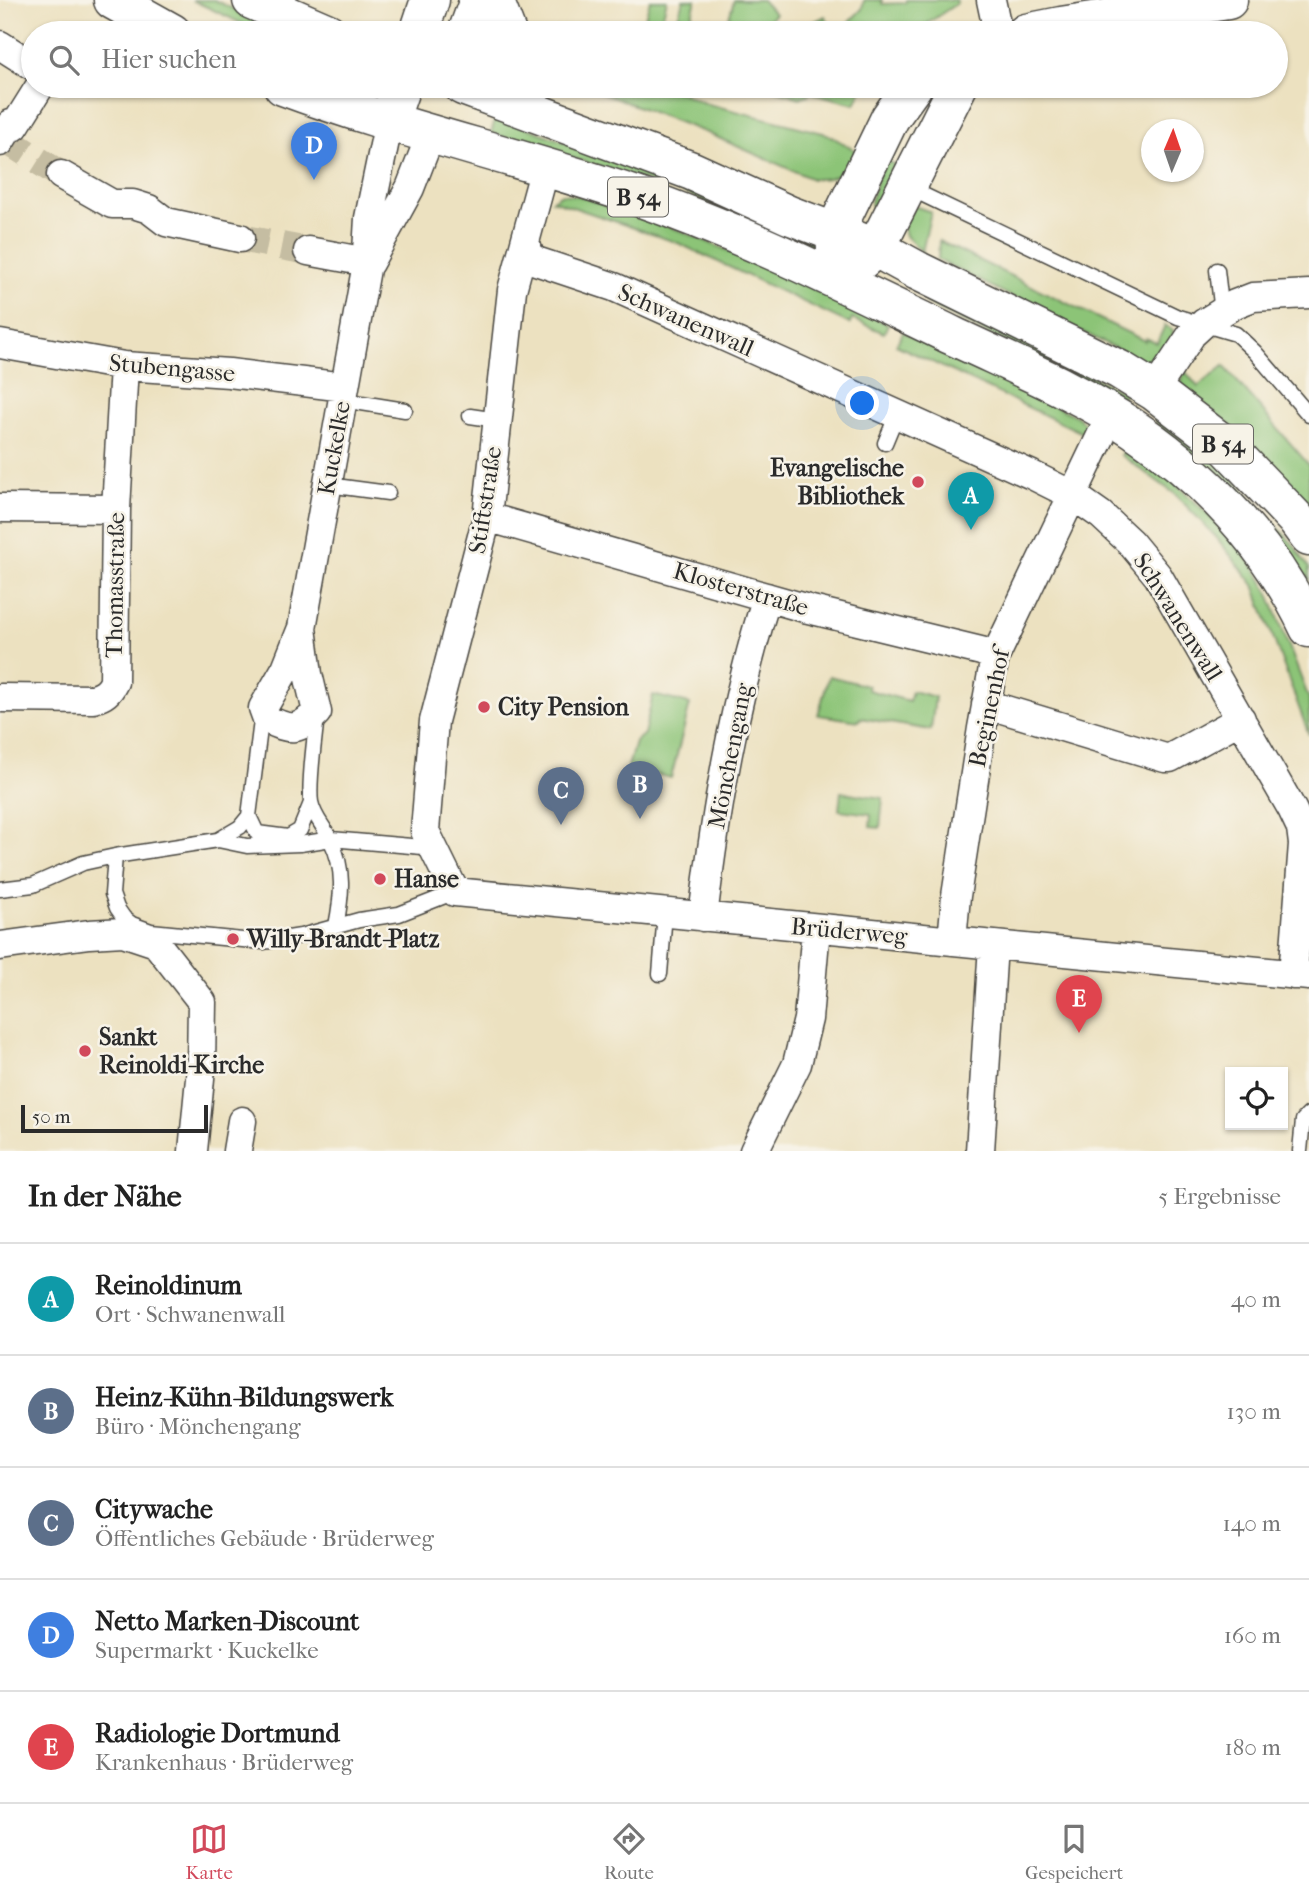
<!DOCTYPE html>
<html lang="de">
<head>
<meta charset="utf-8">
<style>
  body { margin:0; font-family:"IM FELL French Canon",serif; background:#f6f6f6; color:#222 }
  .controls { position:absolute; right:21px; bottom:21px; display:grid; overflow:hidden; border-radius:0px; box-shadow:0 2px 5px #0004 }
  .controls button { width:63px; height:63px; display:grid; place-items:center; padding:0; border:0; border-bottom:2px solid #e0e0e0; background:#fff; color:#222; font:35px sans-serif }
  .compass { position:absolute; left:1141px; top:119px; width:63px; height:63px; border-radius:50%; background:#fff; box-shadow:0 2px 5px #0004; rotate:2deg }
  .scale { position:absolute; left:21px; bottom:18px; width:187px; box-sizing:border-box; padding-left:7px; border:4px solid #2b2b2b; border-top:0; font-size:19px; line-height:24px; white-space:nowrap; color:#2b2b2b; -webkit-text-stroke:5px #f7f3e8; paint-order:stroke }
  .you { position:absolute; left:863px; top:404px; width:24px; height:24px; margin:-18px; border:5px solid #fff; border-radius:50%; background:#1a73e8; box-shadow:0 0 0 10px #1a73e833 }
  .badge { display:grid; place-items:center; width:46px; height:46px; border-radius:50%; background:#d1495b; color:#fff; font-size:23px; font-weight:700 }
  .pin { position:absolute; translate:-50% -58px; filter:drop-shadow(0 2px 4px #0008) }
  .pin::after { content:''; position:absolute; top:37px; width:24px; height:21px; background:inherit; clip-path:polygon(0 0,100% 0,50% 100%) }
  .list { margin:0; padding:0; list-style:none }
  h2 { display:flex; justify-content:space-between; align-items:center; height:91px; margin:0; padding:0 28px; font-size:30px }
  h2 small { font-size:23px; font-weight:400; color:#767676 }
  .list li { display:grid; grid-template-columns:46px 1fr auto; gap:21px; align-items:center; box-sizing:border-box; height:112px; padding:0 28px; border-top:2px solid #e0e0e0 }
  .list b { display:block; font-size:26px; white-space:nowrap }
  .list p { margin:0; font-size:23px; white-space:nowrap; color:#767676 }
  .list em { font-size:23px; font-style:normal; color:#767676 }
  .icon { flex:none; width:38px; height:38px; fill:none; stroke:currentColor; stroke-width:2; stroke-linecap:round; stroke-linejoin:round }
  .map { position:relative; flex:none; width:1309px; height:1151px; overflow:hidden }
  .search { position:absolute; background:#fff; box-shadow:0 2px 5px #0004; left:21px; right:21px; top:21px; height:77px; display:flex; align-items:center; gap:18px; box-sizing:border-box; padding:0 24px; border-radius:38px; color:#767676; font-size:26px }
  .sheet { height:651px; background:#fff }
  nav { display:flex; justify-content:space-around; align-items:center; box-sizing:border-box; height:98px; border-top:2px solid #e0e0e0; background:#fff; font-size:19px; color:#767676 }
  nav a { display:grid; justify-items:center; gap:4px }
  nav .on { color:#d1495b }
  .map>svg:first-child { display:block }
  .green { fill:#8cc477; stroke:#5c7851; stroke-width:2 }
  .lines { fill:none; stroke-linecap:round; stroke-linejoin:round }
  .street-tunnel { stroke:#c5bda2; stroke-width:28; stroke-dasharray:28 14; stroke-linecap:butt }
  .lane-casing { stroke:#484641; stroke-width:17 }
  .street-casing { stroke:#484641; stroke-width:31 }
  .secondary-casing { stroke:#484641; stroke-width:41 }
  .primary-casing { stroke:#484641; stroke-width:41 }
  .lane { stroke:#fff; stroke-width:14 }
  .street { stroke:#fff; stroke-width:28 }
  .secondary { stroke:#fff; stroke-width:38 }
  .primary { stroke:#fff; stroke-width:38 }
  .poi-dot { fill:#d1495b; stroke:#f7f3e8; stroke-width:2.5 }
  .labels { text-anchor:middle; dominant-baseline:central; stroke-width:5; stroke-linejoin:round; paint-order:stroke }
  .shield { fill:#f7f3e8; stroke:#686764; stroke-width:2 }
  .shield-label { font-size:23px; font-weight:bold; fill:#2b2b2b }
  .street-label { font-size:24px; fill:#2b2b2b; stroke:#f7f3e8 }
  .poi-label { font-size:24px; font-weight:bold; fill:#2b2b2b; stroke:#f7f3e8; text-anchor:start }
</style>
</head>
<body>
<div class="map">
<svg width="1309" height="1151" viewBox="0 0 1309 1151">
  <rect width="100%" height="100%" fill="#f7f3e8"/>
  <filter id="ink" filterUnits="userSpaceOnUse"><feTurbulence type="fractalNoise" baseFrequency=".0143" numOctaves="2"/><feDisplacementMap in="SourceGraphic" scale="14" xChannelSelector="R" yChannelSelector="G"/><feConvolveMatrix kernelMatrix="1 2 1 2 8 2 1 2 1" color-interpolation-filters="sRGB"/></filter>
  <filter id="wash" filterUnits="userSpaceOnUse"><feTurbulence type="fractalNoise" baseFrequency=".00686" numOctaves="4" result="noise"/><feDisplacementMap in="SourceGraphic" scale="28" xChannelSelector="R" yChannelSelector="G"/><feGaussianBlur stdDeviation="1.57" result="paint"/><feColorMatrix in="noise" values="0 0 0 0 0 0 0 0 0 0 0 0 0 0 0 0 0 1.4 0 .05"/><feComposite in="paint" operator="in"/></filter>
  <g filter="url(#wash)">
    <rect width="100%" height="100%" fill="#ece1c0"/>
    <path class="green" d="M192,0H214L286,33H262Z
      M650,0H667L660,27L644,22Z
      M683,0H696L688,30L699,33H676L674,31Z
      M734,0H762L775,14L755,33H725Z
      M864,0H882V4L905,3L906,0H957L956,4L913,33H838L862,9Z
      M825,16L835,33H800L802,22H814Z
      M584,86H666L704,103L827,134L860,153C844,173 838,180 812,179L707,133Z
      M769,86H864L855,104L812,93L800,98L769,88Z
      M496,116L610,159L823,245L820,252L778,232L683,192L491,133Z
      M883,160L898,166L875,209L871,205V199Z
      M562,194L579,196L681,231L758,263L888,324L884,333L852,319L850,324L678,243L552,200Z
      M914,206L931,212L922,252L906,236L903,224Z
      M939,241L1145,341L1146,338L1157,343L1165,325L1173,331V342C1162,357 1155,365 1135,358L938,260Z
      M928,297L1125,393L1121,400L926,303Z
      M903,332L1076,416L1088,426L1089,436L896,345Z
      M1224,366L1309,465V507L1241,434L1181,386L1184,370L1198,387Z
      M1159,416L1225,469L1293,544L1309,568V580L1281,541L1251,507L1155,422Z
      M1126,448L1140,455L1169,478L1208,514L1252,563L1268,591L1309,699V735L1254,585L1216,537L1175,494L1121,455Z
      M829,676L868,686V690L909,701L912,691L935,697L931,730L860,718L859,721L818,715Z
      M653,695L690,704L671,778L628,767L635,742L644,734Z
      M841,792L883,798L880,828L870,827L871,814L839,810Z"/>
  </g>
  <g filter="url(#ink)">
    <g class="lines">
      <path class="street-tunnel" d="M3,138L61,175
        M240,238L308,251"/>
      <g class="lane-casing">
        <path id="lane" d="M909,188L1178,317L1236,334L1255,352L1309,415
          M1217,270L1222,313
          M343,400L405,410
          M470,416L497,420
          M885,443L897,414
          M328,485L388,493
          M262,713L249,816L240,827L218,840L115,856L112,894L117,908L124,918L132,924L151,931L263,942L301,936L359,920L399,914L455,892
          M317,715C315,737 308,783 311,802C314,818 325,827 331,841C345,869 342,896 336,926
          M249,816L257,833L288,837L300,830L311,803
          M218,840L247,846L300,844L331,839L434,848
          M0,889L33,885L83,863L115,856
          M660,974L665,913
          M1300,1151L1303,1120L1309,1114"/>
      </g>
      <g class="street-casing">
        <path id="street" d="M991,0L998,33
          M0,45L33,66
          M0,142L11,124L15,126L40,86
          M545,168L512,290L487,517L434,721L425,831L455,892L1309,976
          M61,175L112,204H133L149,209L166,222L240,238
          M526,244L530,257L536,261L614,287L1032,475L1074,496L1101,515L1130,542L1158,576L1292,809L1301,828L1303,844L1293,975
          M308,251L351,259
          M369,263L410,188L431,134
          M0,344L124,366L229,373L345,387
          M1154,391L1192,334L1204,323L1235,304L1253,297L1309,294
          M0,508L116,509
          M487,517L808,609L981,651L995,657
          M302,628L308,674L317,712C299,731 290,731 267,719L263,708L286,668L302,628L366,269L369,218L389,121
          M0,698L93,699C104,696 109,692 114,682L116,509L124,366
          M986,704L1165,758H1170L1241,719
          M703,917C716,809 734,701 767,597
          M952,941L956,896L982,728L995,657L1111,415
          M0,946L89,934L123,932L156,943L202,1002L201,1068L193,1151
          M237,1151L242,1121
          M754,1151L797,1064L808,1019L816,928
          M980,1151L993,945"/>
      </g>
      <g class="secondary-casing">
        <path id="secondary" d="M1026,33L1061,26L1228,0
          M837,267L835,232L890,118L913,86
          M838,280L876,248L958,86"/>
      </g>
      <g class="primary-casing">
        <path id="primary" d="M113,0L172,33
          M252,0L328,33
          M494,0L507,33
          M419,33L430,0
          M467,33L479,0
          M283,86C398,129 519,156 636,196C746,234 849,286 953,336C1014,365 1078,391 1134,429C1209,480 1270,546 1309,628
          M463,86L692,171L789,215L876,248L918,271L1120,370L1154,391L1227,447L1295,518L1309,537
          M389,121L401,86"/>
      </g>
      <use href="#lane" class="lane"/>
      <use href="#street" class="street"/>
      <use href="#secondary" class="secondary"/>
      <use href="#primary" class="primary"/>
    </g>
  </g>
  <g class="poi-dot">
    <circle cx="918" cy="482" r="7"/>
    <circle cx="484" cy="707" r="7"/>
    <circle cx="380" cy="879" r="7"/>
    <circle cx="233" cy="939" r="7"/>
    <circle cx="85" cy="1051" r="7"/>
  </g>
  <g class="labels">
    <g class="shield">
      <rect x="608" y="177.5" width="60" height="39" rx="5"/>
      <rect x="1193" y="424.5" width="60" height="39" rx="5"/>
    </g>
    <g class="shield-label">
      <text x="638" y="197">B 54</text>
      <text x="1223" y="444">B 54</text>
    </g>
    <g class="street-label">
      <text transform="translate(686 320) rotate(24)">Schwanenwall</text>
      <text transform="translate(172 368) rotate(5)">Stubengasse</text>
      <text transform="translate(334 448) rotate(-80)">Kuckelke</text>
      <text transform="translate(485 500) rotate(-81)">Stiftstraße</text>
      <text transform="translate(115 585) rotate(-89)">Thomasstraße</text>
      <text transform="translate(741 589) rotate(16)">Klosterstraße</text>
      <text transform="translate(1178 617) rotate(58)">Schwanenwall</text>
      <text transform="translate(989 708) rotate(-78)">Beginenhof</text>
      <text transform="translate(730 756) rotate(-79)">Mönchengang</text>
      <text transform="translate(849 931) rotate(5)">Brüderweg</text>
    </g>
    <g class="poi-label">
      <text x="904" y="468" text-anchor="end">Evangelische<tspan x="904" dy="28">Bibliothek</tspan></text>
      <text x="498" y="707">City Pension</text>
      <text x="394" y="879">Hanse</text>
      <text x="247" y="939">Willy-Brandt-Platz</text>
      <text x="99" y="1037">Sankt<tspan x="99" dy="28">Reinoldi-Kirche</tspan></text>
    </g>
  </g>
</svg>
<div class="controls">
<button><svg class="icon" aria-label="locate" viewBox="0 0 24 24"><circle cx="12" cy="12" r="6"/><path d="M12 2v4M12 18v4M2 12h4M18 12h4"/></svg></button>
</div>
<svg class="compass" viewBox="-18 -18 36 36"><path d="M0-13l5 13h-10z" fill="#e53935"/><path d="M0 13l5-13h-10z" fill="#767676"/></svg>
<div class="scale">50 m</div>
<div class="you"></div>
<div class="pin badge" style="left:971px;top:530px;background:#0f9aa8">A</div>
<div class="pin badge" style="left:640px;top:819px;background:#5c6f8a">B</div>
<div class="pin badge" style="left:561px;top:825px;background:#5c6f8a">C</div>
<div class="pin badge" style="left:314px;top:180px;background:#3f7fe0">D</div>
<div class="pin badge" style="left:1079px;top:1033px;background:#e0444e">E</div>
<div class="search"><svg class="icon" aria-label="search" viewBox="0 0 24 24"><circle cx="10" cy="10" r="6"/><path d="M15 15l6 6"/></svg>Hier suchen</div>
</div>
<section class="sheet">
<h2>In der Nähe<small>5 Ergebnisse</small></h2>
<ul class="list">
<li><span class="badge" style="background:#0f9aa8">A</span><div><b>Reinoldinum</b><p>Ort · Schwanenwall</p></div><em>40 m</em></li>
<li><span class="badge" style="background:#5c6f8a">B</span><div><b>Heinz-Kühn-Bildungswerk</b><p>Büro · Mönchengang</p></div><em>130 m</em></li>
<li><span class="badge" style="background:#5c6f8a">C</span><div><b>Citywache</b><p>Öffentliches Gebäude · Brüderweg</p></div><em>140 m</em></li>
<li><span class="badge" style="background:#3f7fe0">D</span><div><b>Netto Marken-Discount</b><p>Supermarkt · Kuckelke</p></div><em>160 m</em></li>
<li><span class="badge" style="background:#e0444e">E</span><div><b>Radiologie Dortmund</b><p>Krankenhaus · Brüderweg</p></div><em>180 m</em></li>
</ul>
</section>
<nav>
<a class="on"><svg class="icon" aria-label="map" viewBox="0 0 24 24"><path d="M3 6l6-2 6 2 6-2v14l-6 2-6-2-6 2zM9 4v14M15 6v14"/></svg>Karte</a>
<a><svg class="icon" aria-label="directions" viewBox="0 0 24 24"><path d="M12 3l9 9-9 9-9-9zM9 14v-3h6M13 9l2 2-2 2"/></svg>Route</a>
<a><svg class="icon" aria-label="saved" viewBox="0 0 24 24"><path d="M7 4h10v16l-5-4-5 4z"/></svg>Gespeichert</a>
</nav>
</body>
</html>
